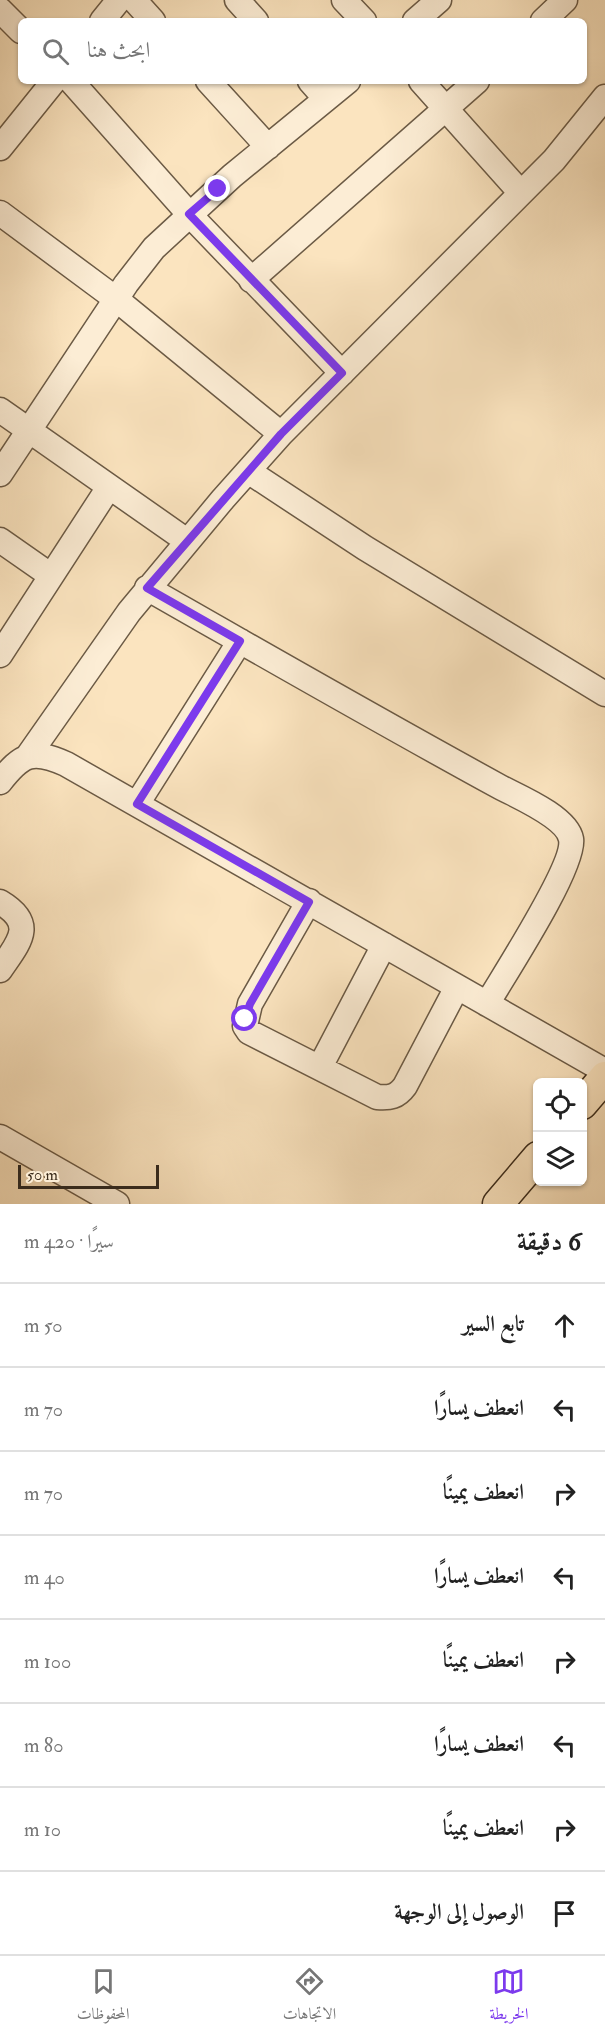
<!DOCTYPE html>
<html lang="ar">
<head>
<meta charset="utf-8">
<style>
  body { margin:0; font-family:"IM FELL Double Pica",Amiri,serif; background:#f6f6f6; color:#222; direction:rtl }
  .controls { position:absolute; right:18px; bottom:18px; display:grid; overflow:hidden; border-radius:9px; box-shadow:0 2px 4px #0004 }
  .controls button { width:54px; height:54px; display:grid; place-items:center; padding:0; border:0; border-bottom:2px solid #e0e0e0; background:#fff; color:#222; font:30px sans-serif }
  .scale { position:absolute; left:18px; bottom:15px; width:141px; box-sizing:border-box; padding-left:6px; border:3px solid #3b2c1c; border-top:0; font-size:16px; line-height:21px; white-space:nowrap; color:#3b2c1c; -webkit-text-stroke:4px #fcedd5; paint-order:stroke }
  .stop { position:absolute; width:18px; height:18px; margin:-14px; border:4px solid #7c3aed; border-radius:50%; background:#fff }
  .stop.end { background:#7c3aed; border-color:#fff; box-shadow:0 2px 6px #0008 }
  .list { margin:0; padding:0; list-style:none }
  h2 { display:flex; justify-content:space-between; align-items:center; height:78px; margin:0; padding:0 24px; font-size:26px }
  h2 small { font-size:20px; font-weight:400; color:#767676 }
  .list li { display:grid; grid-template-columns:39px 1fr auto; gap:18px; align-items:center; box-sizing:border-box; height:84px; padding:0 24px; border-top:2px solid #e0e0e0 }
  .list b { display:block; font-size:22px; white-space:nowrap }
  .list em { font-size:20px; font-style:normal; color:#767676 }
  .icon { flex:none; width:33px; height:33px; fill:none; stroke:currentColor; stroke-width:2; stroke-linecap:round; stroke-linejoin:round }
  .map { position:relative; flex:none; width:605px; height:1204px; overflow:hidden; direction:ltr }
  .search { position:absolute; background:#fff; box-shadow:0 2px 4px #0004; left:18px; right:18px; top:18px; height:66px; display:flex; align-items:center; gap:15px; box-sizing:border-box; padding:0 21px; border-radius:9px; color:#767676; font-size:22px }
  .sheet { height:750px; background:#fff }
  nav { display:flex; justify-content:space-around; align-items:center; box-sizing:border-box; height:84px; border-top:2px solid #e0e0e0; background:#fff; font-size:16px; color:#767676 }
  nav a { display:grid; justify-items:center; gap:3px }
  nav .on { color:#7c3aed }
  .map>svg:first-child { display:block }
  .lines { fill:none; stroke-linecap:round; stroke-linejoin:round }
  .minor-casing { stroke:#6b5a45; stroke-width:27 }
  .major-casing { stroke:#3b2c1c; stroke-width:33 }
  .minor { stroke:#fcedd5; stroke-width:24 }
  .major { stroke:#fbe4bf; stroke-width:30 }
  .route { stroke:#7c3aed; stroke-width:8 }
</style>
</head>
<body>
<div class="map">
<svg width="605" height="1204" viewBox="0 0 605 1204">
  <rect width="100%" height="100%" fill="#fbe4bf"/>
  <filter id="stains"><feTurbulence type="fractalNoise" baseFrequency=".00333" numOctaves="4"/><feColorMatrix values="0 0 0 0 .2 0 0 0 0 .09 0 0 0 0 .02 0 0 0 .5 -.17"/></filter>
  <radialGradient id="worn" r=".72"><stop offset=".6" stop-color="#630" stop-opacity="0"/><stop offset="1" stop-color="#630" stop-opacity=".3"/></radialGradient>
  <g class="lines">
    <g class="minor-casing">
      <path id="minor" d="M134,0L153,21
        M237,0L256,21
        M344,0L364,21
        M0,10L21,31
        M102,21L119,0
        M415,21L439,0
        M543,21L565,0
        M71,81L189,214L342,373
        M208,81L268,147
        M310,81L326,99
        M421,81L521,193
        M0,148L54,81
        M0,213L116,299L281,434
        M251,280L477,81
        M0,410L187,541
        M248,471L365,548L605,694
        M0,474L126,284L154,248L232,176L348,81
        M0,540L50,575
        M147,588C264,655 381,722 500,787C519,797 567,817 571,839C576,865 504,975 487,1004
        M0,655L109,487
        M28,756L129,612L223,499L281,434L554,160L605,97
        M0,782C22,754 32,749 66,764L605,1071
        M137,804L240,641
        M309,901L250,1004L245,1026L249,1032L377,1097C390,1098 397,1097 405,1086L457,987
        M0,902C37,924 19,942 0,970
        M320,1067L384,945
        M0,1137L117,1204"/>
    </g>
    <g class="major-casing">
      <path id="major" d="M582,1104L605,1077
        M498,1204L538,1157"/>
    </g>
    <use href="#minor" class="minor"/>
    <use href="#major" class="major"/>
  </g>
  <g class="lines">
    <path class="route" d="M218,189L189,214L342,373L281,434L147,588L240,641L137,804L309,902L250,1004L245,1019"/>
  </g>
  <rect width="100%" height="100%" filter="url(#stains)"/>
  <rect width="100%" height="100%" fill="url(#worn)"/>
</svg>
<div class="controls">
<button><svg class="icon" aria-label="locate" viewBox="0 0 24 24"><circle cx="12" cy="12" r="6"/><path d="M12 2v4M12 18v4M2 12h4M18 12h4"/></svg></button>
<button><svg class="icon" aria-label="layers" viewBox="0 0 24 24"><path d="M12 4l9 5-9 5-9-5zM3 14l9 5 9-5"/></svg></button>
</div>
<div class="scale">50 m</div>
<div class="stop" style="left:245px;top:1019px"></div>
<div class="stop end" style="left:218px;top:189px"></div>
<div class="search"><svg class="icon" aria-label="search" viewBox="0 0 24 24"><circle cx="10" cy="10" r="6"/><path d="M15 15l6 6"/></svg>ابحث هنا</div>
</div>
<section class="sheet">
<h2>6 دقيقة<small>سيرًا · 420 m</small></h2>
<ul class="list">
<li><svg class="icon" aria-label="ahead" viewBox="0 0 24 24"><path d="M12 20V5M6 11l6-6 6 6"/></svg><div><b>تابع السير</b></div><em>50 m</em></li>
<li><svg class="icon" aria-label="left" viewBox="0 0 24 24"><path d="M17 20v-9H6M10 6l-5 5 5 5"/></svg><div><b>انعطف يسارًا</b></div><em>70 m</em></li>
<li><svg class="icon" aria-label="right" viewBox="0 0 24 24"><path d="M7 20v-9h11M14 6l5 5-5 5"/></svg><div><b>انعطف يمينًا</b></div><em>70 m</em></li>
<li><svg class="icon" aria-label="left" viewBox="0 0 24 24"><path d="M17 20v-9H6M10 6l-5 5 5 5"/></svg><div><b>انعطف يسارًا</b></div><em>40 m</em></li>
<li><svg class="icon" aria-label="right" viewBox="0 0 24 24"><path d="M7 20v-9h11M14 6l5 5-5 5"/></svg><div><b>انعطف يمينًا</b></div><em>100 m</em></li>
<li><svg class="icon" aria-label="left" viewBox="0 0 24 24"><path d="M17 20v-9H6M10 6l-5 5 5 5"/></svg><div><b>انعطف يسارًا</b></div><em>80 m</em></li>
<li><svg class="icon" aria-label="right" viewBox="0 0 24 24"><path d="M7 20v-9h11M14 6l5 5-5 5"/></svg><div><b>انعطف يمينًا</b></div><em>10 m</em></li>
<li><svg class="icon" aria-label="arrive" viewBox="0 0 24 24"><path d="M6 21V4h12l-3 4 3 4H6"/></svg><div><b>الوصول إلى الوجهة</b></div></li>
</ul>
</section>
<nav>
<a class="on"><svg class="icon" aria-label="map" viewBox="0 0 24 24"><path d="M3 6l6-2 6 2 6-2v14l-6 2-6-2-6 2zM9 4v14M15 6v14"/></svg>الخريطة</a>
<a><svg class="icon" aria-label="directions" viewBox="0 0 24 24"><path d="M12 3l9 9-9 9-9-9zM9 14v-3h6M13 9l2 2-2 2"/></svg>الاتجاهات</a>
<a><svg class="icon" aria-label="saved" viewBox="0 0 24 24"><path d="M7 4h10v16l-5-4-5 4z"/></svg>المحفوظات</a>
</nav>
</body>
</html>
